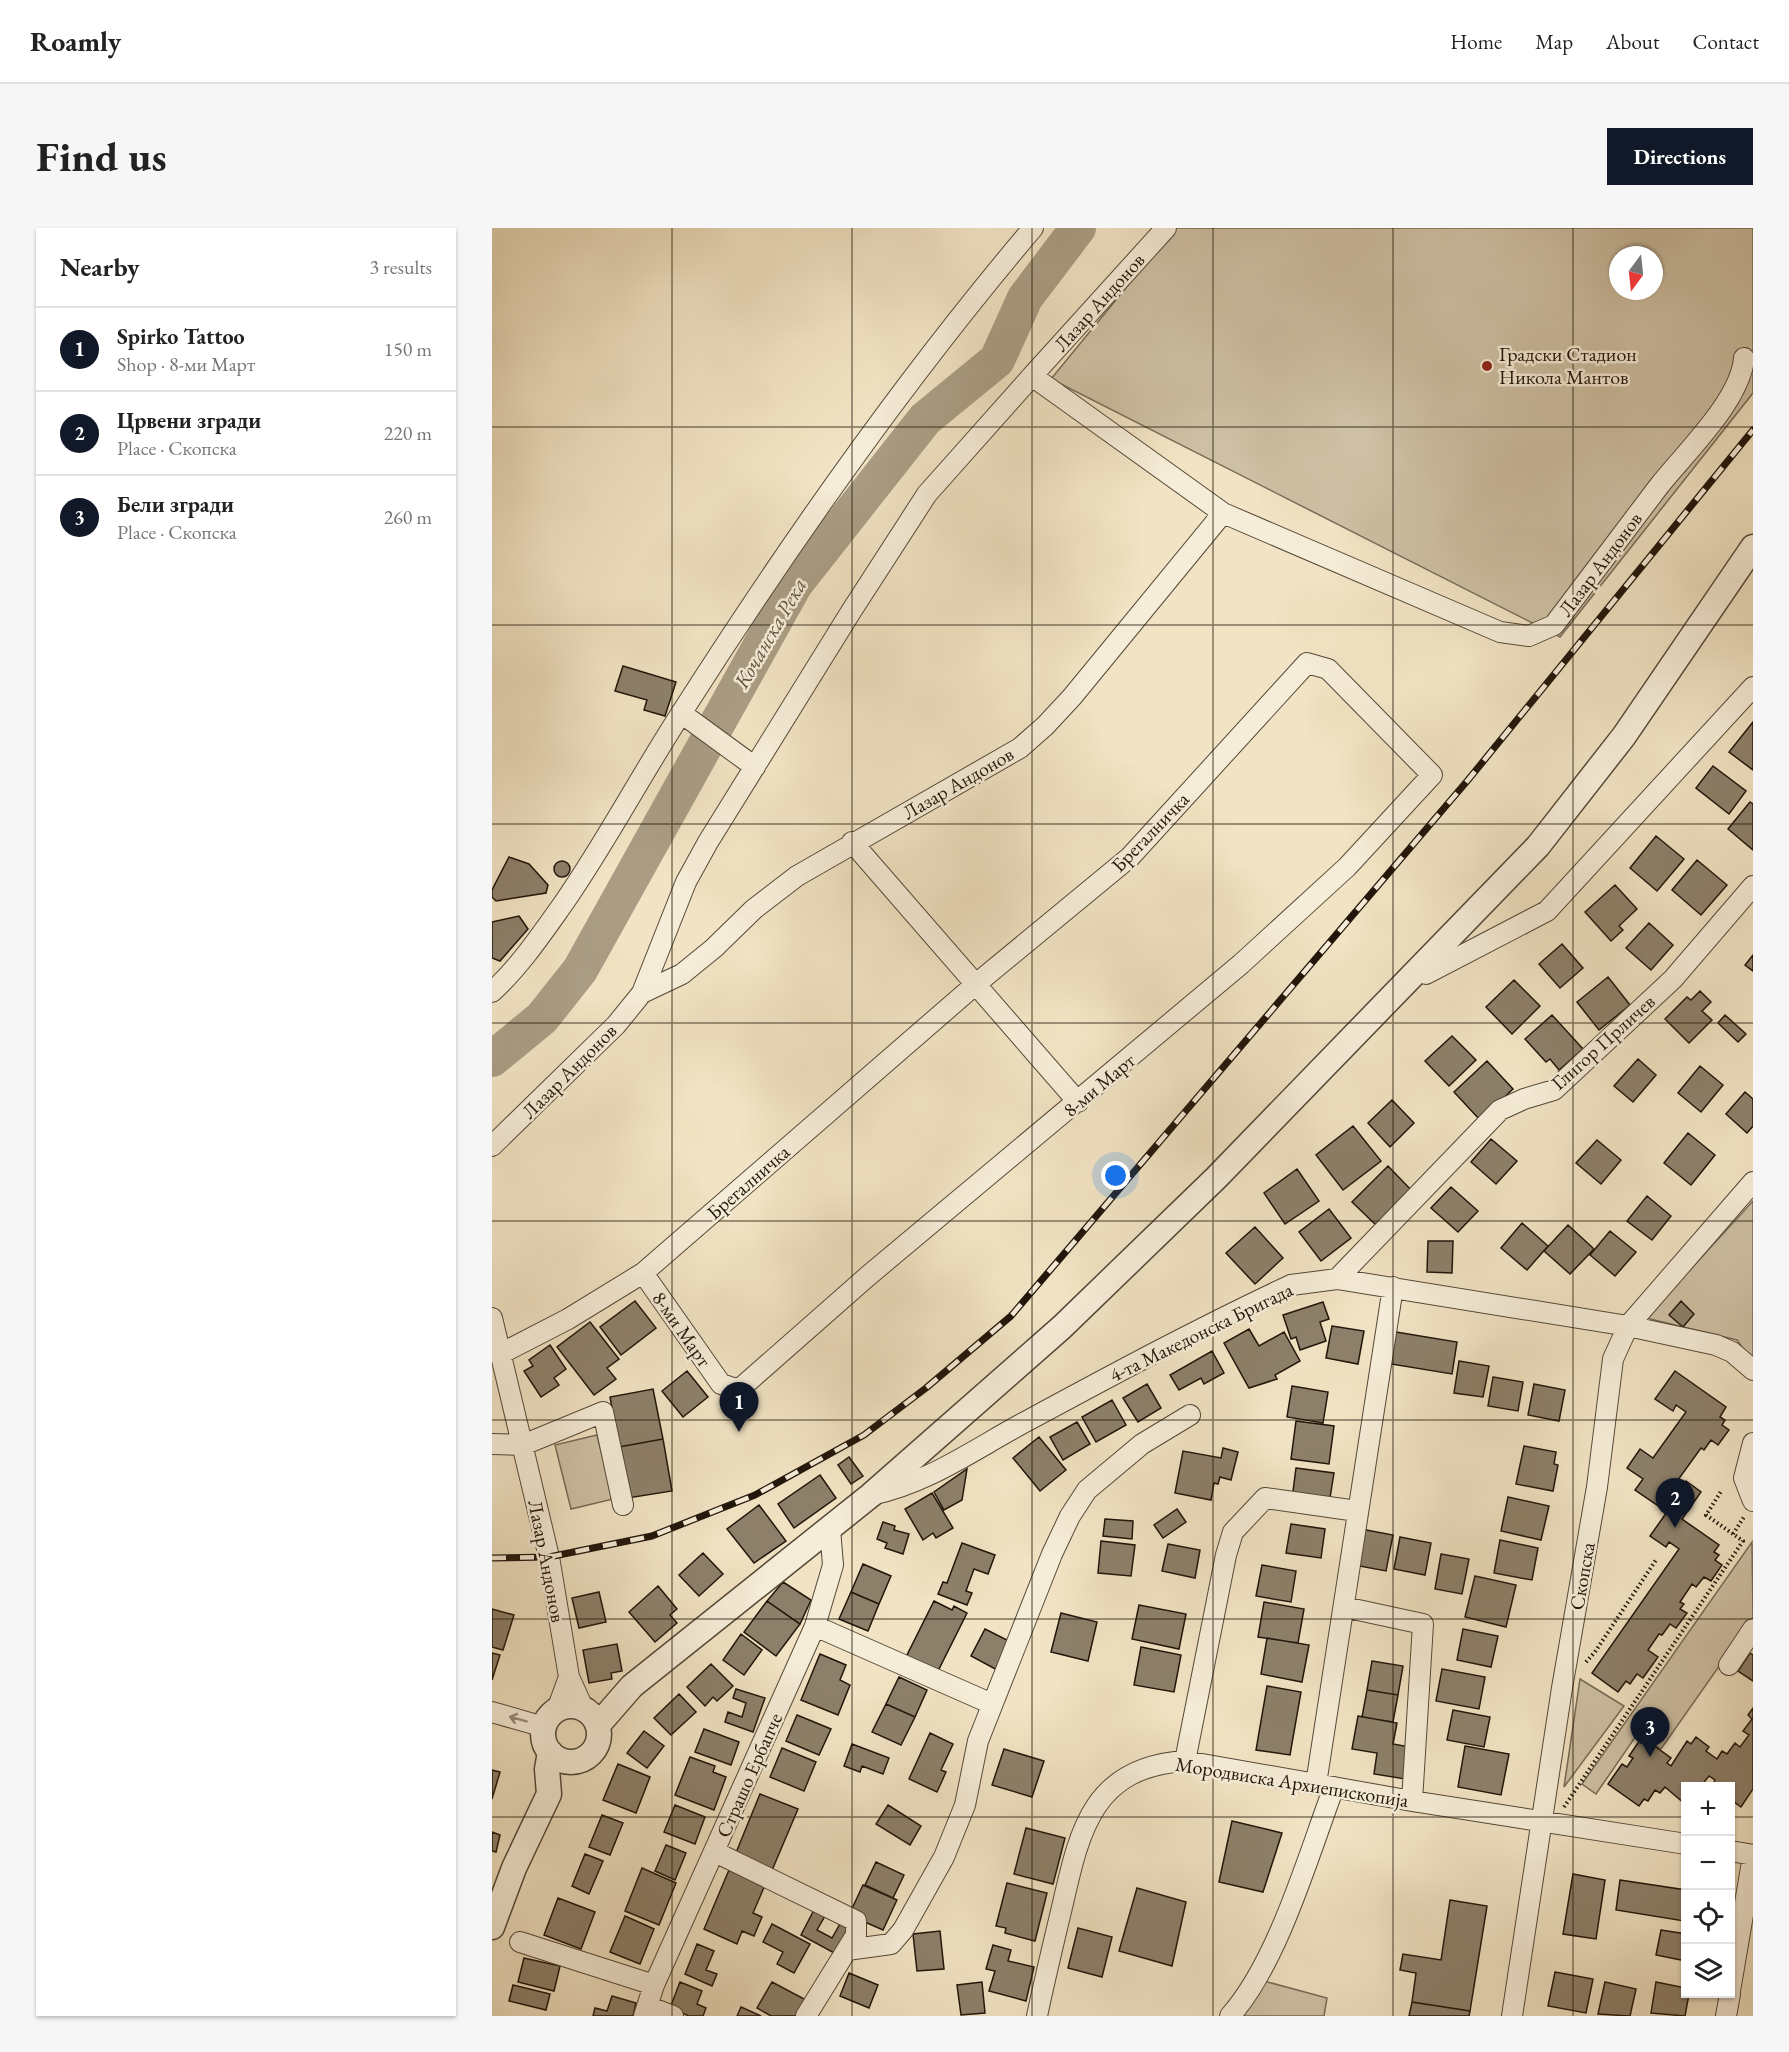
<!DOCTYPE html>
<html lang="en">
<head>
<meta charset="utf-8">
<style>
  body { margin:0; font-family:"EB Garamond",serif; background:#f6f6f6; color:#222 }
  .controls { position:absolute; right:18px; bottom:18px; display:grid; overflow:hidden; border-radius:0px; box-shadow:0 2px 4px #0004 }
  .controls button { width:54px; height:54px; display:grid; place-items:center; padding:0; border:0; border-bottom:2px solid #e0e0e0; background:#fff; color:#222; font:30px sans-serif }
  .compass { position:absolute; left:1117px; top:18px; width:54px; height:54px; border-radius:50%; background:#fff; box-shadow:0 2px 4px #0004; rotate:195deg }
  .you { position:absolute; left:624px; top:948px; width:21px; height:21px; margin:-15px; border:4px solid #fff; border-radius:50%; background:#1a73e8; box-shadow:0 0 0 9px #1a73e833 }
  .badge { display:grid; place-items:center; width:39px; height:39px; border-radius:50%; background:#111827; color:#fff; font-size:20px; font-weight:700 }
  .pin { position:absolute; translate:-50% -50px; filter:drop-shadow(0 2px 3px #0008) }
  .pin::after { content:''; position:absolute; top:32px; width:21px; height:18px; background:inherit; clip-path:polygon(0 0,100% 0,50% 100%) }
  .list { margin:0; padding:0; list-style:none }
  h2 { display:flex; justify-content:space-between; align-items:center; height:78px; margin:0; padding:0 24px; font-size:26px }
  h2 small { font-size:20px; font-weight:400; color:#767676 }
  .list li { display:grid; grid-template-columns:39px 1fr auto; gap:18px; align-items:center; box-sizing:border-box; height:84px; padding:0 24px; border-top:2px solid #e0e0e0 }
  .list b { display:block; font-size:22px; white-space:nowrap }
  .list p { margin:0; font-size:20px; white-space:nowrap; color:#767676 }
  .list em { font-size:20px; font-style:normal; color:#767676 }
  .icon { flex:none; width:33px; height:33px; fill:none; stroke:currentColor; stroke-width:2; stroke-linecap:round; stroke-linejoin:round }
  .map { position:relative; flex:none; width:1261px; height:1788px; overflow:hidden; border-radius:0px }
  header { display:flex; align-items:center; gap:36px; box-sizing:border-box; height:84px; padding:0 30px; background:#fff; border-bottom:2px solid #e0e0e0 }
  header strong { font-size:28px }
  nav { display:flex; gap:33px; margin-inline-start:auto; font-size:21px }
  .intro { display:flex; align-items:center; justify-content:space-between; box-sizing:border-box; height:144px; padding:0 36px }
  h1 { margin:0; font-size:42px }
  .button { padding:15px 27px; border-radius:0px; background:#111827; color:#fff; font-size:21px; font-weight:700 }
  main { display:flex; gap:36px; padding:0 36px }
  aside { flex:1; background:#fff; border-radius:0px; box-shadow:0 2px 4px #0004 }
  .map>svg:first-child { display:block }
  .green { fill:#cec0a4; stroke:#786a57; stroke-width:1.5; fill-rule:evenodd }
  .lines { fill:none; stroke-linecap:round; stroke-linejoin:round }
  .river { stroke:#aa9d84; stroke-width:36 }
  .building { fill:#8d806a; stroke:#21150a; stroke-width:1.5 }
  .minor-casing { stroke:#554838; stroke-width:22 }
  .tertiary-casing { stroke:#554838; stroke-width:27 }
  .path { stroke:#21150a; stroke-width:4; stroke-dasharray:1.5 3; stroke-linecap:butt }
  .minor { stroke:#f6edd8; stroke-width:20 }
  .tertiary { stroke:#f6edd8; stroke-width:24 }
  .rail-casing { stroke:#21150a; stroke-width:7 }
  .rail { stroke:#f6edd8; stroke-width:4.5; stroke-dasharray:14; stroke-linecap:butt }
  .oneway { stroke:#968c7b }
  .grid { fill:none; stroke:#21150a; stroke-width:1.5; stroke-opacity:0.55 }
  .poi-dot { fill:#8f2418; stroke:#f6edd8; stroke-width:2 }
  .labels { text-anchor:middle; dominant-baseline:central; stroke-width:5; stroke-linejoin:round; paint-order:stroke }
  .street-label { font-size:20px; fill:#21150a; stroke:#f6edd8 }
  .poi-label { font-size:20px; fill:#21150a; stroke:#f6edd8; text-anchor:start }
  .water-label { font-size:21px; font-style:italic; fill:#5f5241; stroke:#f6edd8 }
</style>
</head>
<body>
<header>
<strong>Roamly</strong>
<nav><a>Home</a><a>Map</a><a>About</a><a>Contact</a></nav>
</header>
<div class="intro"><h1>Find us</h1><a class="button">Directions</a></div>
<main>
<aside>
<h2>Nearby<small>3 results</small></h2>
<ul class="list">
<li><span class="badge">1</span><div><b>Spirko Tattoo</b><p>Shop · 8-ми Март</p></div><em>150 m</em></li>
<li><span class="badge">2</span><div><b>Црвени згради</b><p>Place · Скопска</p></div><em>220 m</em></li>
<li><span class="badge">3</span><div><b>Бели згради</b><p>Place · Скопска</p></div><em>260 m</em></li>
</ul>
</aside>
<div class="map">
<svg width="1261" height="1788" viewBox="0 0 1261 1788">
  <rect width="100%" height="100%" fill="#f1e3c3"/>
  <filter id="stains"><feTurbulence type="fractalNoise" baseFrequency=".00333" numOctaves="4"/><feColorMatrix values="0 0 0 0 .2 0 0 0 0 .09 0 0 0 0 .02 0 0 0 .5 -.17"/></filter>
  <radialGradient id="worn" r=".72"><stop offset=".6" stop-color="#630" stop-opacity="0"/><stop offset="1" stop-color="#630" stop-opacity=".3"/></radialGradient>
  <path class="green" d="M683,0H1261V165L1068,409L559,151ZM1126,27H1162V63H1126Z
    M1261,973V1135L1245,1112L1154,1090Z
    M105,1207L121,1271L79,1281L63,1217Z
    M1260,1314L1261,1390L1169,1521L1146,1505L1104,1566L1090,1556Z
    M1088,1451L1132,1478L1072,1559Z
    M772,1753L835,1770L832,1788H747Z"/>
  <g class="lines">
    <path class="river" d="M0,831L50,790L88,742L303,356L433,191L505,132L533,70L586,0"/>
  </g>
  <path class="building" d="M131,438L184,454L173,488L152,482L155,472L123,463Z
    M1261,494V542L1237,524Z
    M1221,538L1254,563L1237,586L1204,560Z
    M1258,574L1261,576V622L1236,601Z
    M1164,608L1192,631L1165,663L1138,640Z
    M17,629L37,636L56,657L54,665L4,673L0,669V662Z
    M1205,632L1235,657L1209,687L1180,662Z
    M62 641a8 8 0 1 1 16 0a8 8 0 1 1-16 0Z
    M1123,657L1145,681L1127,698L1131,702L1119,713L1093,684Z
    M27,688L36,701L8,733L0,730V694Z
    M1157,695L1181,717L1159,742L1134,720Z
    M1070,716L1091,740L1068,760L1047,736Z
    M1261,727V743L1253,737Z
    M1116,749L1138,777L1107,802L1085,774Z
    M1022,752L1048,778L1020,806L994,779Z
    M1208,763L1219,774L1210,783L1220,792L1197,815L1173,791L1195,769L1199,772Z
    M1060,787L1091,821L1067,842L1058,831L1054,834L1033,811Z
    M1233,787L1254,806L1246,814L1226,795Z
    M960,808L984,832L957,858L933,833Z
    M1146,831L1164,847L1141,874L1122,858Z
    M995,833L1021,861L988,892L962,864Z
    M1208,838L1231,857L1209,884L1186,865Z
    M1253,864L1261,871V898L1255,905L1234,886Z
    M900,872L922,895L898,919L876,895Z
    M861,898L889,933L851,962L824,927Z
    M1196,905L1223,927L1199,957L1172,935Z
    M999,911L1025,933L1004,956L979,934Z
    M1105,912L1129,932L1109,956L1084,935Z
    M896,938L921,964L886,999L860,974Z
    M805,941L827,973L793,996L772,965Z
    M959,959L986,983L966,1004L939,980Z
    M1155,968L1179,988L1160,1012L1135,993Z
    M837,981L859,1010L829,1033L807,1004Z
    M1030,995L1056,1018L1035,1042L1009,1020Z
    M1076,997L1102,1021L1078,1046L1052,1023Z
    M763,999L791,1030L763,1056L734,1025Z
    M1118,1003L1144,1024L1123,1048L1098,1027Z
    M936,1013H961L960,1045L935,1044Z
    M143,1073L164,1100L129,1127L108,1099Z
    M1189,1073L1202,1086L1191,1099L1177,1087Z
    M831,1074L837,1091L828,1094L834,1113L808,1122L804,1109L799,1111L791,1087Z
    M98,1094L127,1131L115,1140L124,1151L102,1167L65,1119Z
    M840,1098L872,1103L866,1136L834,1130Z
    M757,1101L767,1118L792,1104L808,1133L783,1147L785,1151L757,1160L732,1115Z
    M904,1104L965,1114L960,1146L899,1136Z
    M58,1117L74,1141L62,1150L67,1157L49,1169L32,1143L41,1138L37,1132Z
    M720,1123L732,1145L712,1156L709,1150L687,1162L678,1147Z
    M967,1133L997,1138L991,1169L962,1165Z
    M195,1143L216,1169L191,1189L170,1163Z
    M1183,1143L1234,1179L1228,1189L1233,1192L1230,1197L1237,1202L1226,1217L1219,1212L1212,1222L1209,1220L1183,1256L1189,1260L1194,1253L1209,1264L1190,1291L1227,1317L1222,1324L1227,1327L1223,1332L1230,1337L1219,1353L1212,1349L1204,1359L1200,1356L1188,1374L1192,1376L1188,1381L1195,1385L1184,1400L1178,1396L1170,1407L1167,1406L1156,1422L1166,1429L1151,1450L1145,1446L1138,1456L1134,1453L1126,1464L1100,1445L1187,1321L1177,1314L1174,1319L1158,1308L1175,1284L1143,1262L1151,1251L1135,1240L1148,1221L1161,1230L1194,1184L1184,1177L1181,1183L1163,1171Z
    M1001,1149L1031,1154L1026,1183L996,1178Z
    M655,1156L669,1180L646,1194L631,1170Z
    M1042,1156L1073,1162L1067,1193L1036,1187Z
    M800,1158L836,1164L831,1195L795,1189Z
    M161,1161L171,1211L127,1219L118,1169Z
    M620,1172L634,1197L604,1214L590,1189Z
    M804,1193L842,1198L837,1236L799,1231Z
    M585,1194L598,1216L571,1232L558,1209Z
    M547,1209L574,1242L548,1263L521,1230Z
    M171,1211L180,1263L136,1270L127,1219Z
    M1032,1218L1064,1224L1062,1236L1066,1237L1061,1263L1024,1256Z
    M731,1220L746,1224L739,1252L728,1249L726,1256L722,1255L719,1272L683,1265L691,1223L729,1230Z
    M357,1229L371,1248L359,1256L346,1237Z
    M804,1240L842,1245L837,1276L800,1271Z
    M475,1241L470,1272L452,1282L442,1264Z
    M328,1247L344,1270L302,1300L286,1276Z
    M440,1265L461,1300L444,1310L441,1305L431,1312L413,1281Z
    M1016,1269L1057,1278L1049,1312L1009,1303Z
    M267,1277L294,1313L262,1335L235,1301Z
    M685,1281L694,1294L671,1310L662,1297Z
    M613,1291L641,1293L640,1311L611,1308Z
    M391,1294L403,1298L402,1302L417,1306L411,1326L393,1320L395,1315L385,1311Z
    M799,1296L833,1301L829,1330L794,1325Z
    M869,1301L901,1307L894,1343L862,1337Z
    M908,1309L939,1315L933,1347L902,1341Z
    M1008,1312L1046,1320L1040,1352L1002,1345Z
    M609,1313L643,1317L639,1348L606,1345Z
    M470,1315L503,1327L496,1346L482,1341L474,1363L480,1365L475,1377L446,1366L451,1354L455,1355Z
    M676,1316L708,1322L703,1350L670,1343Z
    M211,1325L231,1346L207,1368L187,1347Z
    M949,1326L977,1331L970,1366L943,1361Z
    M371,1336L399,1348L387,1376L359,1364Z
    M770,1337L804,1343L799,1374L764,1368Z
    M983,1348L1024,1357L1014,1399L973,1389Z
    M291,1354L319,1372L308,1396L275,1373Z
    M166,1358L185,1381L178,1387L185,1395L163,1414L137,1384Z
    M107,1364L114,1394L87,1400L80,1370Z
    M359,1364L387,1376L376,1403L347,1391Z
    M275,1373L308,1396L284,1428L252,1404Z
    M442,1373L460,1382L462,1378L475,1385L445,1445L414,1429Z
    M772,1374L812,1381L806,1415L766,1409Z
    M647,1377L694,1386L687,1421L640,1411Z
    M0,1381L22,1387L11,1422L0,1419Z
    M569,1385L605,1394L596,1433L559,1424Z
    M493,1401L521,1415L507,1443L479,1428Z
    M971,1401L1006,1408L999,1439L965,1432Z
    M249,1406L270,1422L252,1447L231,1432Z
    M775,1410L817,1417L810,1454L769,1446Z
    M125,1416L130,1443L119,1445L120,1451L97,1455L91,1422Z
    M649,1419L689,1427L682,1464L642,1457Z
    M0,1425L8,1427L0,1452Z
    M1258,1425L1261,1427V1453L1246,1443Z
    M328,1426L354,1437L348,1452L358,1457L346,1487L309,1472Z
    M880,1433L911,1438L906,1467L875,1462Z
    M219,1436L241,1458L225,1473L221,1469L213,1478L195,1459Z
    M950,1441L993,1449L987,1481L944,1473Z
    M407,1449L435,1462L423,1489L394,1476Z
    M775,1458L809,1464L798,1527L764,1522Z
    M244,1461L273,1470L261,1504L233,1494L236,1484L250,1489L254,1475L241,1470Z
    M875,1462L906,1467L901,1494L870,1489Z
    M187,1466L204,1484L179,1507L162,1490Z
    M394,1476L423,1489L409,1517L380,1504Z
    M1261,1480V1561L1249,1579L1238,1571V1558H1220L1223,1552L1217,1548L1209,1558H1194L1193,1576L1173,1559L1168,1565L1163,1562L1156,1573L1152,1571L1147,1578L1116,1556L1130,1536L1135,1539L1141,1530L1137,1528L1150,1509L1179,1530L1175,1535L1179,1538L1195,1513L1199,1516L1204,1509L1217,1519L1214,1523L1225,1531L1230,1523L1235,1526L1243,1515L1248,1519L1257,1507L1251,1503L1260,1491L1256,1487Z
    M961,1482L998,1489L992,1519L955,1512Z
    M305,1487L339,1501L327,1527L294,1513Z
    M866,1488L905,1495L901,1516L918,1519L913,1551L882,1546L885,1525L860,1521Z
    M212,1501L247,1514L239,1537L203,1524Z
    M152,1503L172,1518L155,1540L135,1525Z
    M438,1505L461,1516L449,1542L454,1544L445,1564L417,1551Z
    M360,1516L397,1530L391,1546L370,1538L368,1544L352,1538Z
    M973,1518L1017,1526L1009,1567L966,1559Z
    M290,1520L324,1534L312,1563L278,1549Z
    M512,1521L552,1533L540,1569L500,1557Z
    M198,1529L223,1538L221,1544L234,1549L222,1582L183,1567Z
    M126,1536L158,1549L144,1585L111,1572Z
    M0,1542L8,1544L0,1571Z
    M268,1566L306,1581L278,1647L241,1632Z
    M183,1577L213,1589L203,1616L172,1604Z
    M396,1577L429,1598L418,1617L384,1596Z
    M110,1587L131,1595L118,1627L97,1619Z
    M740,1593L790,1605L771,1664L727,1654Z
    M534,1600L573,1610L561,1656L522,1646Z
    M0,1604L8,1607L4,1624L0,1623Z
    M174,1617L194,1625L183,1652L163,1643Z
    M93,1626L111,1633L97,1666L80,1658Z
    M384,1634L412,1647L401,1670L373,1657Z
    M150,1640L184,1655L167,1697L133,1683Z
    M237,1642L273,1657L261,1685L270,1689L262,1708L250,1703L245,1716L212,1701Z
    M1081,1646L1113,1652L1104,1711L1071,1706Z
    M1128,1652L1194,1662L1192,1693L1124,1682Z
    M515,1655L555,1665L543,1713L513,1705L514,1700L504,1698Z
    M371,1657L405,1672L391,1702L357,1687Z
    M645,1660L694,1674L680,1738L627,1723Z
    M66,1670L103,1684L89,1721L52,1707Z
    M958,1672L995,1678L978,1783L920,1774L924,1745L908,1742L911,1726L949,1732Z
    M322,1682L333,1688L325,1702L340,1710L349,1694L358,1700L344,1726L309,1707Z
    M133,1688L162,1701L148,1736L118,1724Z
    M280,1696L318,1716L302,1745L285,1736L291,1724L271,1714Z
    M586,1700L620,1709L610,1749L576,1740Z
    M1169,1702L1194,1706V1733L1164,1727Z
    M448,1703L452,1741L425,1743L421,1706Z
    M205,1716L222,1723L214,1742L225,1746L220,1758L193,1746Z
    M501,1717L519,1722L516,1733L542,1739L534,1773L497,1763L503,1743L494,1741Z
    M32,1730L68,1738L62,1763L26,1754Z
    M1063,1744L1101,1751L1094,1785L1056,1778Z
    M357,1745L386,1757L377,1780L348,1768Z
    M188,1754L210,1763L205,1776L214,1780L211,1788H197L178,1780Z
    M280,1754L316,1773L307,1788H279L265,1780Z
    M490,1754L493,1785L469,1787L465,1757Z
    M1113,1754L1144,1761L1138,1788L1106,1786Z
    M1164,1754L1194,1760V1766H1197L1193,1788L1159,1785Z
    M21,1757L58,1766L54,1782L17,1773Z
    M120,1768L144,1775L141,1788H101L103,1780L115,1783Z
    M920,1774L978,1783L977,1788H917Z
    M249,1779L269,1788H245Z"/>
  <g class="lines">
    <g class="minor-casing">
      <path id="minor" d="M540,148L674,0
        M189,485L263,539
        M360,614L586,874
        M924,743L934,746L1055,683L1261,459
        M0,764C28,738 49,707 71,676C114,614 149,547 190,484C297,316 412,152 541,0
        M150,765L194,654L216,614L360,382L435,266L540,148L731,285L1008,404L1037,408L1062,397C1097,351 1132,304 1167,258C1193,225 1249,172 1252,130
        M0,918L124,797L150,765L190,746L222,720L262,681L305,648L528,520L553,498L580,469L731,285
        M845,1051L1008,882L1032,871L1062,862L1181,751L1261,658
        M0,1090L57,1329L77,1449L92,1482
        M8,1126L76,1091L151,1045L484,756L638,629L815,435L836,441L940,547L855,639L749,736L376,1048L251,1158L244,1161L229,1156L151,1045
        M1261,1215L1252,1250L1261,1273
        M0,1216L31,1217L111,1184L131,1277
        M379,1267C437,1255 484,1220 535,1193C622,1146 709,1099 799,1057L845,1051L1136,1098L1224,1117L1240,1124L1261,1142
        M852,1379L931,1396L920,1573
        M323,1398L500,1476
        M1237,1437L1261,1401
        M65,1482L77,1449
        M0,1484L52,1499
        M693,1533L734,1327L741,1304L773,1270L865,1283
        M824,1556L901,1059
        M1238,1623L1261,1627
        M223,1624L364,1693V1707L314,1788
        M28,1714L162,1757
        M355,1722L399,1716L411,1702L452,1629L473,1577L486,1513L560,1326L578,1288L595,1262L650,1216L698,1187
        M1238,1763L1261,1628
        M155,1778L181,1788
        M152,1788L162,1757L323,1398L341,1337L338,1301
        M545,1788C553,1750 562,1713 571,1675C588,1600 602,1539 693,1533L920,1573L1194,1616
        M738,1788C786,1734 816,1628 842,1559
        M1020,1788L1070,1460L1105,1259L1121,1131L1136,1098L1261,954
        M1234,1788L1238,1766"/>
    </g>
    <g class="tertiary-casing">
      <path id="tertiary" d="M51 1506a28 28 0 1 1 56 0a28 28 0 1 1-56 0Z
        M106,1497L140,1458L379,1267L570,1099L724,950L1046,618L1132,508L1261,319
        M0,1699L22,1640L57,1566L55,1541L58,1524"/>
    </g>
    <path class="path" d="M1241,1306L1252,1289
      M1094,1434L1103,1424L1164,1332
      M1072,1579L1251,1313L1214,1287L1230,1262"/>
    <use href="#minor" class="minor"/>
    <use href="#tertiary" class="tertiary"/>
    <g class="rail-casing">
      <path id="rail" d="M0,1330L57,1329L160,1308L263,1267L372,1207L434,1160L519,1088L976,552L1261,202"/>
    </g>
    <use href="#rail" class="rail"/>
  </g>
  <defs><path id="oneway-shaft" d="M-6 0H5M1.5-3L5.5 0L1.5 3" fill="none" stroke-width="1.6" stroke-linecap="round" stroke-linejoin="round" transform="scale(1.5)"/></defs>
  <use class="oneway" href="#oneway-shaft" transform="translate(26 1491) rotate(-165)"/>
  <path class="grid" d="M180,0V1788M360,0V1788M540,0V1788M721,0V1788M901,0V1788M1081,0V1788M0,199H1261M0,397H1261M0,596H1261M0,795H1261M0,993H1261M0,1192H1261M0,1391H1261M0,1589H1194M1238,1589H1261"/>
  <circle class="poi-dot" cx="995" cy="138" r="6"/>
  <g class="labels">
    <g class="street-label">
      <text transform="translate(607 74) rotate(-48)">Лазар Андонов</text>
      <text transform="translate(1108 336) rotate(-53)">Лазар Андонов</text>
      <text transform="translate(466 555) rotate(-30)">Лазар Андонов</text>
      <text transform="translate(658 604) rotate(-46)">Брегалничка</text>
      <text transform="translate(1111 814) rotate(-42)">Глигор Прличев</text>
      <text transform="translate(77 843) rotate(-45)">Лазар Андонов</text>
      <text transform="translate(607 857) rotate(-40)">8-ми Март</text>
      <text transform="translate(256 954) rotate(-41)">Брегалничка</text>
      <text transform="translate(190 1101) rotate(55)">8-ми Март</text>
      <text transform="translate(709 1104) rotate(-26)">4-та Македонска Бригада</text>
      <text transform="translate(55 1333) rotate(79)">Лазар Андонов</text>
      <text transform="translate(1090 1348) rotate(-80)">Скопска</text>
      <text transform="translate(257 1547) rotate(-66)">Страшо Ербапче</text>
      <text transform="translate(800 1554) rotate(9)">Мородвиска Архиепископија</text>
    </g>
    <g class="poi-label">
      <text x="1007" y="126">Градски Стадион<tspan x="1007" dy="23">Никола Мантов</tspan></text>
    </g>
    <g class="water-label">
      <text transform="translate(278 405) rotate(-60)">Кочанска Река</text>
    </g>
  </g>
  <rect width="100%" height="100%" filter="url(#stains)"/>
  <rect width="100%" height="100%" fill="url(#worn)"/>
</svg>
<div class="controls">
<button>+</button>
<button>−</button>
<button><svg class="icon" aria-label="locate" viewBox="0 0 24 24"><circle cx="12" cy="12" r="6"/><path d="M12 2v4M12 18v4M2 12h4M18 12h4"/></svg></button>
<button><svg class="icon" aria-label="layers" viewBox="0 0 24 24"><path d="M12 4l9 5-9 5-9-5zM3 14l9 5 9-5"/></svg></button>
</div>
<svg class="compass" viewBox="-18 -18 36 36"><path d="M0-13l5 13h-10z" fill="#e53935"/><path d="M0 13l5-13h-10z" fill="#767676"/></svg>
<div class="you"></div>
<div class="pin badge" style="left:247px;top:1204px">1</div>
<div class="pin badge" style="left:1183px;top:1300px">2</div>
<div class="pin badge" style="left:1158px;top:1529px">3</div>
</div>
</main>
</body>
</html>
